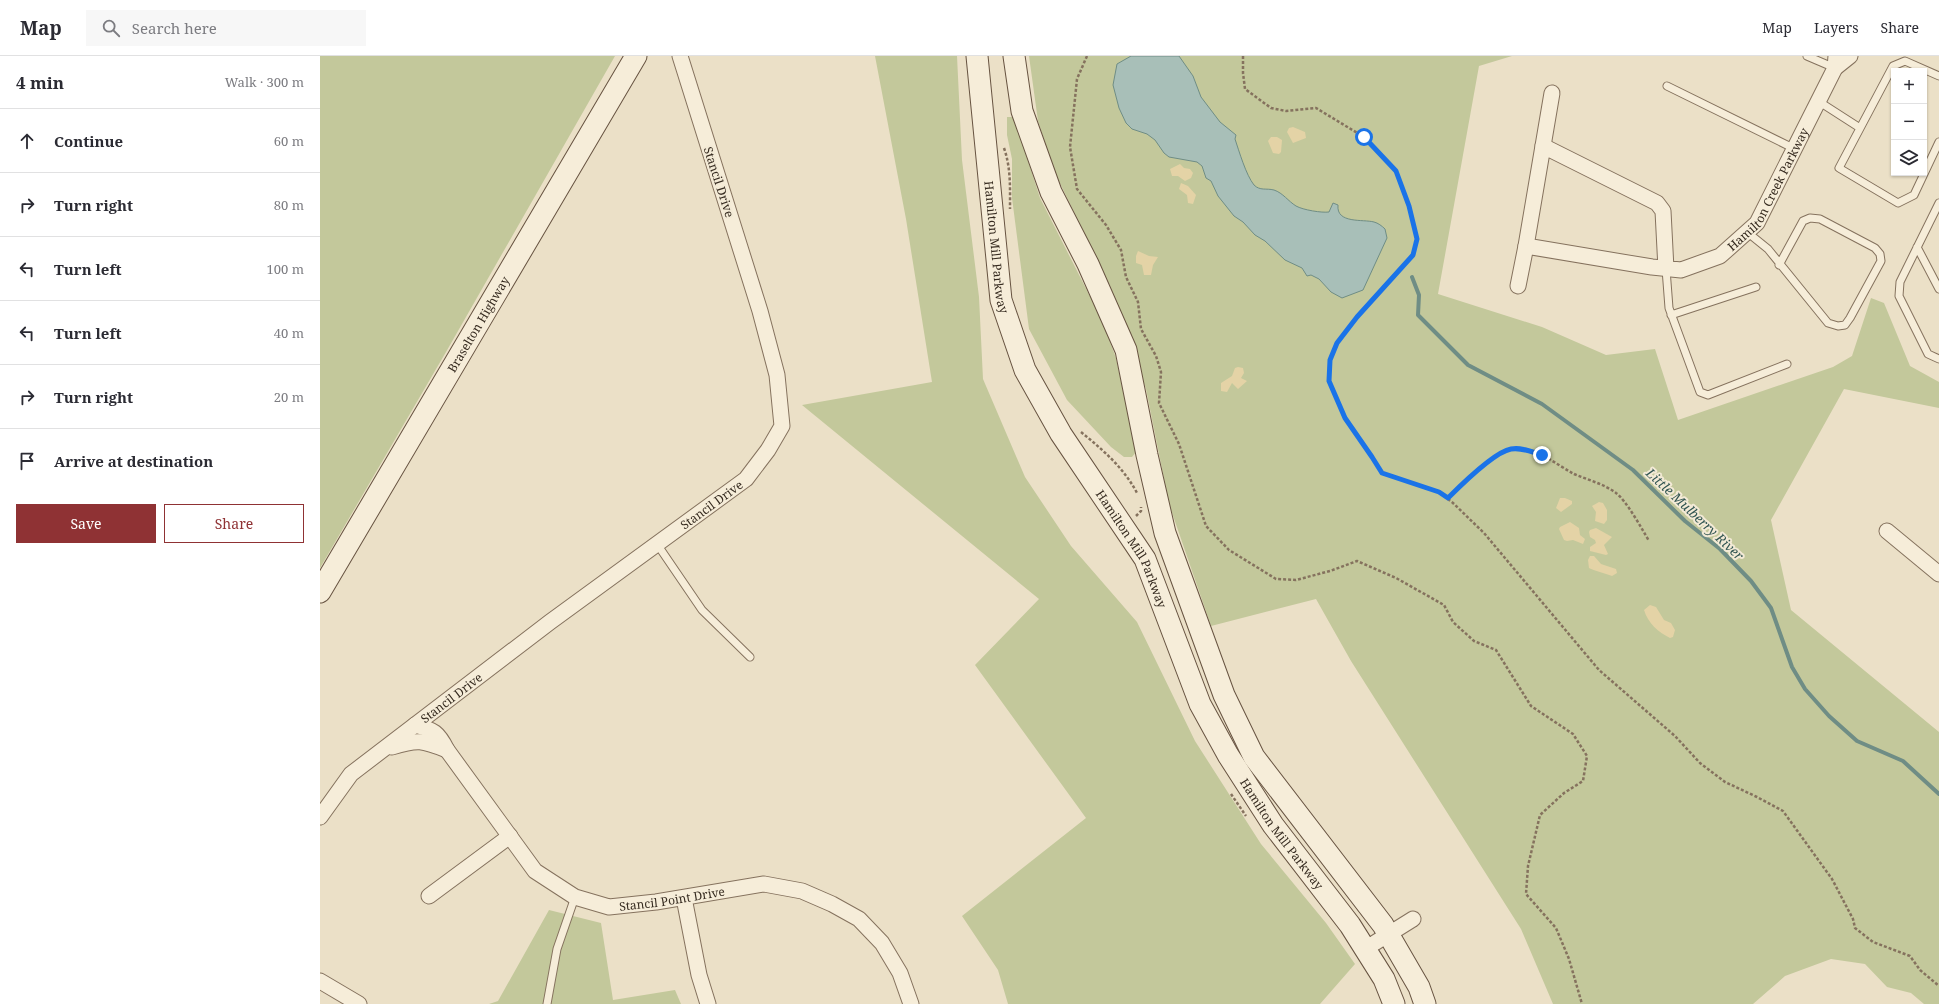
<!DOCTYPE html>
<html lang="en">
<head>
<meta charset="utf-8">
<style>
  body { margin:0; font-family:"Noto Serif",serif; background:#f7f7f7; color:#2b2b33 }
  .controls { position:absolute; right:12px; top:12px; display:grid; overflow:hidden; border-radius:0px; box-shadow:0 1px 3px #0004 }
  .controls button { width:36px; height:36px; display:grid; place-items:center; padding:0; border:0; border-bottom:1px solid #e1e1e2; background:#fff; color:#2b2b33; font:20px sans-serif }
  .stop { position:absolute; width:12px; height:12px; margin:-9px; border:3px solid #1a73e8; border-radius:50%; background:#fff }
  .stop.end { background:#1a73e8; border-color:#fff; box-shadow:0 1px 4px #0008 }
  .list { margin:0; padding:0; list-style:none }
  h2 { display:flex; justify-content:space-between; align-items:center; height:52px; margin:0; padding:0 16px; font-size:17px }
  h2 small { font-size:13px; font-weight:400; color:#7c7c81 }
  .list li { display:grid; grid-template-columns:26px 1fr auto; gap:12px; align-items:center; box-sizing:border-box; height:64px; padding:0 16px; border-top:1px solid #e1e1e2 }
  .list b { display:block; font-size:15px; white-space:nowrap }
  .list em { font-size:13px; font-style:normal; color:#7c7c81 }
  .actions { display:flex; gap:8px; padding:12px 16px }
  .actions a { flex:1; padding:9px 0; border:1px solid #8f3234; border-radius:0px; text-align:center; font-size:14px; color:#8f3234 }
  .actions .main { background:#8f3234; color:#fff }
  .icon { flex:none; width:22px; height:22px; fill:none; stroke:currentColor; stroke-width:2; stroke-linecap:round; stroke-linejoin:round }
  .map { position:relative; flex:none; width:1619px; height:948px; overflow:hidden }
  header { display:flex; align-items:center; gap:24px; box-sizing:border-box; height:56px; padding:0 20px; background:#fff; border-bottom:1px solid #e1e1e2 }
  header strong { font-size:19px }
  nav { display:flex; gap:22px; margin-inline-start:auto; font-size:14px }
  .search { width:280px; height:36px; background:#f7f7f7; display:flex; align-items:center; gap:10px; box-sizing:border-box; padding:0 14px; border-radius:0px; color:#7c7c81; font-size:15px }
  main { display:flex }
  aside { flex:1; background:#fff }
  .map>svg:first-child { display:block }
  .green { fill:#c3c89b }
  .sand { fill:#e4d3a6 }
  .water { fill:#a8bfb8; stroke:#6f8d85 }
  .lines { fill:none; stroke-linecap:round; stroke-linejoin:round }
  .stream { stroke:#6f8d85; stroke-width:4 }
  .lane-casing { stroke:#85725e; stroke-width:9 }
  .street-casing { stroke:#85725e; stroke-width:17 }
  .secondary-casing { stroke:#675341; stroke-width:23 }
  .path { stroke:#85725e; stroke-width:2.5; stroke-dasharray:3 2; stroke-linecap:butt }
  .lane { stroke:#f6edd9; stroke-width:7 }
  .street { stroke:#f6edd9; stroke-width:15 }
  .secondary { stroke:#f6edd9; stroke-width:21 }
  .route { stroke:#1a73e8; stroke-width:5 }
  .labels { text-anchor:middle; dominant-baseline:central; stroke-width:4; stroke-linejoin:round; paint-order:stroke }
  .street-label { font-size:12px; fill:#362b20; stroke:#f3ead6 }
  .water-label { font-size:13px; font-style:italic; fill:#315552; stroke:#f3ead6 }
</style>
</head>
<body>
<header>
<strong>Map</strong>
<div class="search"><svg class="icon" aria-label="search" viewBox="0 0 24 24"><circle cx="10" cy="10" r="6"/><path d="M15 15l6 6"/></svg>Search here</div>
<nav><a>Map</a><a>Layers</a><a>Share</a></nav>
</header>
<main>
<aside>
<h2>4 min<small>Walk · 300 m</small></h2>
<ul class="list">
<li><svg class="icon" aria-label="ahead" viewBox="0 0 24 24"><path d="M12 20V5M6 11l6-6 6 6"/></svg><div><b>Continue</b></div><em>60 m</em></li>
<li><svg class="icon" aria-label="right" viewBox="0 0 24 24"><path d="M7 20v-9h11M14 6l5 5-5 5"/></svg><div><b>Turn right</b></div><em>80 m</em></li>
<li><svg class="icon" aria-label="left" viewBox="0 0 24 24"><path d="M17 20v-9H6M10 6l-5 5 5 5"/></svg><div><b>Turn left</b></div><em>100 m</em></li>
<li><svg class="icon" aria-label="left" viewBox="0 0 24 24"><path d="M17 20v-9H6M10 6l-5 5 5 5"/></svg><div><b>Turn left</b></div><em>40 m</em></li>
<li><svg class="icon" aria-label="right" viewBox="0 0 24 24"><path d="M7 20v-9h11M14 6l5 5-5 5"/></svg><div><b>Turn right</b></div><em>20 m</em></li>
<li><svg class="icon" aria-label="arrive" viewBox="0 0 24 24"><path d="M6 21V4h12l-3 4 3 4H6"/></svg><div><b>Arrive at destination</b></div></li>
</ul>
<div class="actions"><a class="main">Save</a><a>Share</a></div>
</aside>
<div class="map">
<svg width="1619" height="948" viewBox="0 0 1619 948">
  <rect width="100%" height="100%" fill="#ebe0c7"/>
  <path class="green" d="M0,0H295L126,296L0,512Z
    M555,0H637L642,104L659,241L663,323L705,421L751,490L817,566L875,685L941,788L1006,867L1035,908L1000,948H688L678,914L642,860L766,762L655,609L719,543L482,349L612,326L586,163Z
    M709,0H1192L1159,10L1118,238L1222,271L1286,299L1335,293L1358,364L1513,311L1532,300L1551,242L1564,247L1590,310L1619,326V352L1524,333L1451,464L1471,554L1619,676V948H1604L1591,937L1567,931L1545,908L1511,903L1465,920L1433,948H1233L1201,873L1031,605L996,543L891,570L849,448L826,333L790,230L735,117L718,65Z
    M687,61H694L720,142L782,264L796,302L816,396L812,401H804L791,391L747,344L709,273L692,142V103L687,79Z
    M229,854L281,867L293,944L355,934L361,948H169L178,945Z"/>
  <path class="sand" d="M973,71L985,76L986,82L973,87L967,76L969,72Z
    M951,81H957L962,84L961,96L959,98L953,97L948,85Z
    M860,108L864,112L870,113L873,117L871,122L865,125L858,120H852L850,113Z
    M861,127L868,130L876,139L873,148L868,147L867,139L859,133Z
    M818,195L829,200L838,201L833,209L831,219H824L822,209L816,207V200Z
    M918,311L923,312L924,317L921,322L927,325L918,333L912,327L907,336L901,335V327L912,320L915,312Z
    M1240,442H1245L1252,445V448L1241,456L1236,452Z
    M1279,446L1283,447L1287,454V464L1284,468L1275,465L1276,456L1272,450Z
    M1250,466L1259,472L1260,479L1265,483L1263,488L1253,484L1247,485L1244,484L1239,473L1240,471Z
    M1276,472L1292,481L1284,489L1288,498L1286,499L1270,495V491L1276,487L1275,484L1270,481L1269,476L1270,474Z
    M1270,500H1274L1281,508L1296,513L1297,517L1292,520C1285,517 1274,515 1269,512L1268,504Z
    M1330,549L1336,551L1344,564L1351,567L1355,574L1353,581L1350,582C1338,576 1328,567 1324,554Z"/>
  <path class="water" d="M811,0H859L873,20L881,41L900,66L916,79L915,83C919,95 926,119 934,129C940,135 946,132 954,134C963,137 968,145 976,150C983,154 1002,157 1009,156L1013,147L1018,149C1016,168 1043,163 1054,166C1058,167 1062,170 1065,173L1067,182L1043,234L1022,242L1011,236L999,223L991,219L987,220L982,212L965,204L945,185L935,179L923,166L914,160L898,140L891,125L886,122L882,110L877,106L849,101L844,97L835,84L827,78L812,73L806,67L799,52L793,29L797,8Z"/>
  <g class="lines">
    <path class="stream" d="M1092,221L1099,239L1098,259L1148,309L1222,348L1313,414L1365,465L1400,493L1431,525L1451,552L1472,611L1485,633L1509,660L1537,685L1583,705L1619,738"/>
    <g class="lane-casing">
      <path id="lane" d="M1487,0L1515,12
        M1619,20L1585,5L1573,10L1519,112L1578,147L1594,139L1619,86
        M1347,30L1473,92
        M1498,45L1540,72
        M1619,147L1580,226L1579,240L1608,298L1619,303
        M1427,176L1448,193L1508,267L1518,270L1525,269L1530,262L1561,205L1560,198L1555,192L1500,163L1490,162L1483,165L1459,209
        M1597,191L1619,233
        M1346,213L1349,252L1380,336L1388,339L1467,308
        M1351,259L1436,231
        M337,488L382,554L430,601
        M227,948L237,893L255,841"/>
    </g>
    <g class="street-casing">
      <g id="street">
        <path d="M1515,12L1530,0"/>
        <path d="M1223,90L1232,37"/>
        <path id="s1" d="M1346,213L1343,155L1337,147L1223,90L1206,190L1332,211L1361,214L1400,200L1437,167L1515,12L1516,0"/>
        <path d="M1198,230L1206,190"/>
        <path d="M1567,475L1619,518"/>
        <path id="s2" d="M95,669C114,674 118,676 127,694L215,815L255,841L289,851L336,846L444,828L482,835L512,848L539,863L562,887L580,917L591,948"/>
        <path d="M72,691C98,683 102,684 127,694"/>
        <path id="s3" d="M0,761L31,718L230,566L426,423L448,394L462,370L457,319L440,255L360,0"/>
        <path d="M109,840L190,780"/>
        <path d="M364,842L379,919L388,948"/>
        <path d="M1045,893L1093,863"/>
        <path d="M0,925L39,948"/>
      </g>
    </g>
    <g class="secondary-casing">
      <g id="secondary">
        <path id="s4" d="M657,0L681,244L705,314L741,378L825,503L880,648L908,699L953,769L1030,869L1064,923L1074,948"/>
        <path d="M694,0L702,55L731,136L768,208L806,294L827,399L845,477L904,639L934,701L1063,869L1099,931L1105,948"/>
        <path id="s5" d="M0,536L316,0"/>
      </g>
    </g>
    <path class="path" d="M767,0L757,23L750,91L757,133L786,169L801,194L806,221L818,246L821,273L836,300L841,316L839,347L859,388L886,470L909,494L956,523L976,524L1010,515L1037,505L1076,522L1124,549L1133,566L1154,585L1176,594L1211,650L1253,678L1267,700L1263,725L1244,737L1220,759L1208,810L1206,838L1236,872L1249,903L1262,948
      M923,0V17L925,33L951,52L966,55L996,52L1044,81L1076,115L1089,150L1097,183L1093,199L1037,261L1017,287L1010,304L1009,325L1025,362L1062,417L1119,436L1133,447L1164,477L1279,614L1355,680L1380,707L1405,726L1437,741L1463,755L1512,823L1533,863L1535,872L1553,886L1590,900L1600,914L1619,930
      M684,92C691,112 690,132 690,153
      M761,376C783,394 804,412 817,437
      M1128,442C1142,428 1171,398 1190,393C1213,388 1235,408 1254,418C1268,424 1284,428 1296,437C1306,444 1322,473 1329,485
      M816,460L821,455V451
      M911,738L926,760"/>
    <use href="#lane" class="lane"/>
    <use href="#street" class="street"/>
    <use href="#secondary" class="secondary"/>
  </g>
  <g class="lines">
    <path class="route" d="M1044,81L1076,115L1089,150L1097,183L1093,199L1037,261L1017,287L1010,304L1009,325L1025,362L1052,401L1062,417L1119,436L1128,442C1141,429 1174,396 1191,393C1202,391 1212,396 1222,399"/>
  </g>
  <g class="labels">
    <g class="street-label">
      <text transform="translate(399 126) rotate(72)">Stancil Drive</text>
      <text stroke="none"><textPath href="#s1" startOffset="579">Hamilton Creek Parkway</textPath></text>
      <text stroke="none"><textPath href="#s4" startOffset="192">Hamilton Mill Parkway</textPath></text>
      <text stroke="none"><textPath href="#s5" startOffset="311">Braselton Highway</textPath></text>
      <text stroke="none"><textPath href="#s3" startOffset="503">Stancil Drive</textPath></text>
      <text stroke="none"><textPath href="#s4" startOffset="528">Hamilton Mill Parkway</textPath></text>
      <text stroke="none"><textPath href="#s3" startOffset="179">Stancil Drive</textPath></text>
      <text stroke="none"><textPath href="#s4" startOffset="852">Hamilton Mill Parkway</textPath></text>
      <text stroke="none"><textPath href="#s2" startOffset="339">Stancil Point Drive</textPath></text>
    </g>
    <g class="water-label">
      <text transform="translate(1375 458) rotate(43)">Little Mulberry River</text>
    </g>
  </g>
</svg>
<div class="controls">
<button>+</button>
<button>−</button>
<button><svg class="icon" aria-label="layers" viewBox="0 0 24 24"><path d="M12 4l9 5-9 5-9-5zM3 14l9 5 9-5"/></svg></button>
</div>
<div class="stop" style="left:1044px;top:81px"></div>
<div class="stop end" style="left:1222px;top:399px"></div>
</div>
</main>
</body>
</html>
